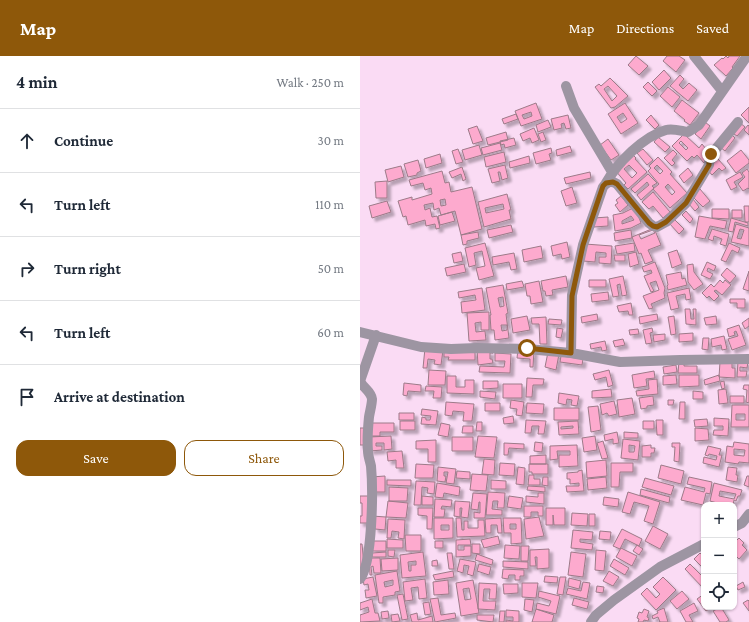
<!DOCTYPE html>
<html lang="en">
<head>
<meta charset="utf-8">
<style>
  body { margin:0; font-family:"Crimson Pro",serif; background:#f2f2f3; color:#1f2937 }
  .controls { position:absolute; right:12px; bottom:12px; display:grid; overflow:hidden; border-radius:8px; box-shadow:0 1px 3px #0004 }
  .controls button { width:36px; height:36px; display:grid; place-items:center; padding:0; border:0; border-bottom:1px solid #e0e1e3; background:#fff; color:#1f2937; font:20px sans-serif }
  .stop { position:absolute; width:12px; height:12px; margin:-9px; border:3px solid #8e580a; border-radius:50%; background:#fff }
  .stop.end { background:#8e580a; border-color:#fff; box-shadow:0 1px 4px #0008 }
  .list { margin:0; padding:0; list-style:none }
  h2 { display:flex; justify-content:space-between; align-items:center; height:52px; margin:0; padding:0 16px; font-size:17px }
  h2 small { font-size:13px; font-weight:400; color:#747a83 }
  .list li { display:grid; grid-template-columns:26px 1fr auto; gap:12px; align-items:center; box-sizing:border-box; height:64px; padding:0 16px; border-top:1px solid #e0e1e3 }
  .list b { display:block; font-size:15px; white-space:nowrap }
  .list em { font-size:13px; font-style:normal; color:#747a83 }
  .actions { display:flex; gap:8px; padding:12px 16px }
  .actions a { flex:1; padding:9px 0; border:1px solid #8e580a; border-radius:12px; text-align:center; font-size:14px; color:#8e580a }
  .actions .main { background:#8e580a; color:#fff }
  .icon { flex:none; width:22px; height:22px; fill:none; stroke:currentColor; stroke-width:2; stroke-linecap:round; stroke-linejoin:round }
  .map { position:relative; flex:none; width:389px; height:566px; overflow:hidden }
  header { display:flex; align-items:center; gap:24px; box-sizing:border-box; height:56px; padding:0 20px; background:#8e580a; color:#fff }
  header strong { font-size:19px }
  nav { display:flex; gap:22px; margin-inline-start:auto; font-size:14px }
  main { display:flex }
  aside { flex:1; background:#fff }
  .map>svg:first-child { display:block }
  .building { fill:#fdaace; stroke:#9c7a88; fill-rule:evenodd; filter:url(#shadow) }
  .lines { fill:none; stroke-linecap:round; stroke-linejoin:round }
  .minor { stroke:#9d95a2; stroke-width:10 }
  .route { stroke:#8e580a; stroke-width:5 }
</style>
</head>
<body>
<header>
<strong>Map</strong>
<nav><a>Map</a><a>Directions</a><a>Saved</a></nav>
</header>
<main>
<aside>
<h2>4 min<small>Walk · 250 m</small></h2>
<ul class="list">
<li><svg class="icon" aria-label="ahead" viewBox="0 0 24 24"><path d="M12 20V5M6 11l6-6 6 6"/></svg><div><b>Continue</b></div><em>30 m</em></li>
<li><svg class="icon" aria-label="left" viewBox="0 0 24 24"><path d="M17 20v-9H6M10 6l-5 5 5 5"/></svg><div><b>Turn left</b></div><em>110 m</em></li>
<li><svg class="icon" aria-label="right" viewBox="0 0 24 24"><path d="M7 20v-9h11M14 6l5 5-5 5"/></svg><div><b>Turn right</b></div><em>50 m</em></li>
<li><svg class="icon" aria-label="left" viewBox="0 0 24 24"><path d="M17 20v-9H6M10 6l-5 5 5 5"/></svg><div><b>Turn left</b></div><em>60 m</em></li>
<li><svg class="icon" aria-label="arrive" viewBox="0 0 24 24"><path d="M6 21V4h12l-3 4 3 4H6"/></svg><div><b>Arrive at destination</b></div></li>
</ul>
<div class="actions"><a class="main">Save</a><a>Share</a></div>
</aside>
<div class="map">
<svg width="389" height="566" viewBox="0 0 389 566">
  <defs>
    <filter id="shadow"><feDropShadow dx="3.5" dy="3.5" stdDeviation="1" flood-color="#0004"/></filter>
  </defs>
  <rect width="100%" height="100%" fill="#fadbf4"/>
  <path class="building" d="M276,0L288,10L279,19L268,9Z
    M307,0H319L325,4L316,16L303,5Z
    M366,0L368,2L369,0H380L372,11L373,12L366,20L354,9L362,2L363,3Z
    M304,14L311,22L299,34L292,26Z
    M320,19L324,23L319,29L323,33L329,27L337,34L328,45L310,30Z
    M250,22L268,40L255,51L251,52L235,31L239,28L241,30ZM248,30L257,40L252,45L244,33Z
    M288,26L297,35L292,40L283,31Z
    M308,31L320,41L312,51L300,40Z
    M322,44L339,57L330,69L324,65L325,64L314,55Z
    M176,47L182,63L161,70L155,55ZM171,56L172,60L164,63L162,59Z
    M265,47L278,67L261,78L248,58ZM263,57L267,63L261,67L257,61Z
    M389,51V67L381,59Z
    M156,58L158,63L144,68L142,63Z
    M208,59L211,72L206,73L204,67L201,68L202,72L194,74L191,63Z
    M291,59L299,69L295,73L286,64Z
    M188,64L191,71L178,76L176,69Z
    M345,66L350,70L341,83L335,78Z
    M379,66L385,71L377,80L371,76Z
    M388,69L389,70V79L384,74Z
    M117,70L123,85L113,88L108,73Z
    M174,72L179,84L172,87L170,82L163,85L160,78Z
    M146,76L148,84L128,89L126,82Z
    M183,76L186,84L181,86L178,78Z
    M370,77L375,82L365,95L360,91Z
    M324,78L339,92L342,88L350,98L344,107L337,99L334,102L332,100L327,105L312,90ZM321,85L328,92L326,94L319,87Z
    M298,81L310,91L305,96L294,86Z
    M154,82L156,89L145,92L144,88L141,89L140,85Z
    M248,83L259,99L251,104L240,89Z
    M140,87L142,94L123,99L121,92Z
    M119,89L122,99L105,104L102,94Z
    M210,90L212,96L197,100L196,94Z
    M191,92L192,97L189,98L191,104L176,108L173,97Z
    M98,93L103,106L96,108L92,95Z
    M283,93L293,104L287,109L277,97Z
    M313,94L317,98L312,104L315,107L312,110L304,102Z
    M381,94L389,104V107L376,117L367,105Z
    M144,96L146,106L126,111L124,101Z
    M80,98L82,107L66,112L64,103Z
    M272,98L276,102L275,103L287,116L268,133L264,129L266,127L255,114ZM269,109L277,117L272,122L264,113Z
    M169,100L170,107L150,112L149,106Z
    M298,101L312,116L310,118L327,137L310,152L293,133L299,128L288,115L291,112L289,110ZM297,109L303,115L300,118L294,112ZM308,128L315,136L312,139L305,131Z
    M358,103L366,112L362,115L359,112L352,119L347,113Z
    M58,104L61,115L57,117V119L48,121L44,108Z
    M145,109L148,122L142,124L140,116H138L140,125L132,127L128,113Z
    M41,110L44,121L28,126L25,114Z
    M102,111L106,123L103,125L101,118L92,122L89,116Z
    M328,112L333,119L324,127L319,120Z
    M387,113L389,116V133L388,132L383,135L378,128L385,121L382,117Z
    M82,115L85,127L89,126L91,136L112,131L122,173L101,179L95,155L81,159L79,152L74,154L73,147L64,149L65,154L70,152L72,161L77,160L80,172L76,173L75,168L66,170L65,164L48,169L46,160L43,161L38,145L52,141V144L72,138L71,132L65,134L63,127L51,130L49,124ZM85,143L86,149L81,150L80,144Z
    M230,116L231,122L206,128L204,122Z
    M380,116L383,121L374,126L377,131L371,134L366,124Z
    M288,118L297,127L292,130L294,132L281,144L277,139L289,129L287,126L275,137L271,133Z
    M27,125V142H16L15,126Z
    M212,131L217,147L206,150L201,135Z
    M340,133L350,145L343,151L332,140Z
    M293,136L310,156L303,162L293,150L289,153L282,146Z
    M147,138L151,154H149L151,163L124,171L118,146ZM143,148L144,153L126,157L125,152Z
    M261,140L268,149L260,156L255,149L258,147L256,144Z
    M333,143L339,151L335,155L328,147Z
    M27,145L31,156L12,162L9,150Z
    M384,150H389V166H385Z
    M275,151L281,167L271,172L255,175L253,159L263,157ZM271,160L274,164L262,168V165Z
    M352,153H369V163L352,162Z
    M372,154H382V162H372Z
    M326,155L333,163L330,167L322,159Z
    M92,156L95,165L80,169L78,160Z
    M339,160L367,165L365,173L350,170L345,183L335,181Z
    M248,161V170L234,171V162Z
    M371,162L388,167V170L375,166L373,176L368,175Z
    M314,163L324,173L319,178L309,167Z
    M376,168L389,172V190L371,186ZM380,173L384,174L381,183L377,182Z
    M151,169L153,176L129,182L127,174Z
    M294,172L301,189L288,194L293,205L285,208L281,197L279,198L272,181ZM293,174L295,177L281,183L279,179Z
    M352,173L369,178L366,190L360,188L362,183L354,180L353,185L348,183Z
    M271,174L272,182L255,185L254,177Z
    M118,176L119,182L107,185V188L103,189L101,179Z
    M207,186L210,201L202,203L201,198L193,200L191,190Z
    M125,187L134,220L119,224L116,212L125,210L122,195L114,197L116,209L109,211L105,192Z
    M274,187L275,195L257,198L255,190Z
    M369,187L380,192L378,197L372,194L366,206L361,204Z
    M225,188L252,190L251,208L239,207V201H246V197L236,196L235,206L223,205Z
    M181,190L183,202L164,206L162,194Z
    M317,194L322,208L312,212L308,197Z
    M101,196L103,205L94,207L92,198Z
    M276,196L279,208L270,211L268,198Z
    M154,197L157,213L151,214L149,206L133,209L132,201Z
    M254,199H265V205H255Z
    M295,206L305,232L304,237L305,242L291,248L293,252L289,253L283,240L299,234L296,225L290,227L294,235L291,236L284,220L292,217L291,214L284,216L282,211Z
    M347,206L356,210L354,215L348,212L347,215L353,218L350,223L341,219Z
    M104,208L106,216L87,220L85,212Z
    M333,208L334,216L343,228L334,234L328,226L327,209Z
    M367,212L376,220L370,227L361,219Z
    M389,215V235L383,233Z
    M321,216L322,223L325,222L327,229L308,234L307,230L308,229L306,219Z
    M206,220L208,231L192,234L193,239L186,240L185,235H183L181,225Z
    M263,220L267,239L262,240L260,228L257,229L259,240L253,241L249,223Z
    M229,224H246V231H229Z
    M360,224L363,227L365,224L371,229L362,239L356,234L354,235L359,240L354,245L349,240L347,242L342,237L351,228L354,231Z
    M162,225L164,231L147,234L146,228Z
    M179,225L183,246L171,248L170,240H167L165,228Z
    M143,229L148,257L146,258L149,282L135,284L134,274H131L130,259H131L126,232ZM143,241L144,250L140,251L138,242ZM141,269H147V274L142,275Z
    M122,232L125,254L102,257L101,246L116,244L115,239L99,242L98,236Z
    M329,232L331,243L326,244L325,238L316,240L319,252L311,254L307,237Z
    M248,236L249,244L232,246L231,238Z
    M370,243H385V252H377V247H370Z
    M271,247L273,259H269L268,255L259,256L257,250Z
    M325,253H330L331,263H334L333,253H336V269L326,268Z
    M129,256V274H121V266L115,267L116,276L125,275L126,284L109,285L107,257Z
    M237,258L238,264L222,267L221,261Z
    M297,258L298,264L280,268L279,261Z
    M167,260L170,274L153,277L151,263Z
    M314,260L316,278L311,279L308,261Z
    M356,260L357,268L346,269L344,262Z
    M186,261L187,288H180L179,268H172L171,262Z
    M389,262V270L385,273L382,267Z
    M189,263L202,264L201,269L188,268Z
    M379,269L386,289L372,294L368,283L378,280L376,275L374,276L375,279L369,281L367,273Z
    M197,272L203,273L201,282L196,281Z
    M292,272L293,276L290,277L292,287L286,288L283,274Z
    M278,273L279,278L270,279L269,274Z
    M333,277V285L319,286V278Z
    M305,278V284L294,286L293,279Z
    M364,280L367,293L362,294L361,289L352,291L351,283Z
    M343,282H349L348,294L342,293Z
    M263,283L265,289L255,291L253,285Z
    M245,285L247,294L242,295L241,291L231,293L230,288Z
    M65,292L83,294L81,309L74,308L75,304L68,303L67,312H63Z
    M117,293L133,297H130V303H132L133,307L118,309Z
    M158,293L174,294L173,311H170V303L157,302Z
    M84,295H115V304H88L89,301H84Z
    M188,296L199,298L196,314L185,311Z
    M135,297L151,298L150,317L119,316L120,310L144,311L145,305H135Z
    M201,300L223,303L222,309L200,306Z
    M372,304V312H375V322L359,321L360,306Z
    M319,305H324V310H337V317H318Z
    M378,305L388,306L387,312L380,311V315H387L386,321H377Z
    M316,309L317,316L304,318L303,311Z
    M69,314L86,315L85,329H68Z
    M249,314L253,329L248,331L246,321L235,324L233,318Z
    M294,315L295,322L286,323L287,330L274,332L272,319Z
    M316,319L317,328L303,329V320Z
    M319,319H339V330L319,331Z
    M359,319L360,325L345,329L344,324Z
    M87,320H96V331H105V324H114V338L87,337Z
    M167,322L184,323L183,329H173L172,341H166Z
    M297,323L298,338L277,340L276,335L289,333L288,324Z
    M123,325H138V332L123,333Z
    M364,325L365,332L362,333L360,326Z
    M44,327L61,329V336L48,335L47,340L43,339Z
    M143,328H162V342H143Z
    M384,329H389V347L386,346L387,334L383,333Z
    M66,330L82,331L81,342H73L74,335H65Z
    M251,333L252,341L232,342V335Z
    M366,333L368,347L359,348L358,334Z
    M120,335L136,336L135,343L120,341Z
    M333,335L343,336V343H333Z
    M199,337L219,340L217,350L211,349L212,344L207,343L206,349L198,347Z
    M293,340L294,349L287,350V352L281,353L279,342Z
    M370,340H384V347H370Z
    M272,342L275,358L259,361L257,344Z
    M151,344L164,346L162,360L156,359L157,353L150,352Z
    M308,344H314L313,349H308Z
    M254,345L257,358L249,360L247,357L242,359L240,348Z
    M86,346L114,348L112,365H103L104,356L93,355L92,360L85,359Z
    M320,346H325V363H319Z
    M125,347H140V355H125Z
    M167,347L184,348L183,358L166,357Z
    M372,349H389V371H371ZM376,358H385V364H376Z
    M238,350L241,374L231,376L228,351Z
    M194,352H219V364H194Z
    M62,353L78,355L76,369L61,368L62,361L66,362V364H70L71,360L61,359Z
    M39,357H54V364H39Z
    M153,360L154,367L144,368L143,362Z
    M354,362L369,363L368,380L353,379L354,374H363V370H354Z
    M347,363L348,370L335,371L334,364Z
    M166,364L186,365L184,378H178L179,370H172L171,377H165Z
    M296,364H303V379H297Z
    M40,365H55V374H40Z
    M218,365L219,378L199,379L198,366ZM213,370V372L201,373V371Z
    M283,365H294V373H283Z
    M117,366H122V375H116Z
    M10,367H34V376H20V380H8Z
    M81,367L90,369L88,381L78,379Z
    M103,370H113V377H102Z
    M0,372H5L6,389H0Z
    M335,372L348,373L349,384L335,385Z
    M257,376L259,387L253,388V383L245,385L244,379Z
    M264,376L278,377V382H264Z
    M31,380L32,393L24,394V387H16V390H22V394L10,395L9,381Z
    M118,380L137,381L134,402L115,401Z
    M235,380L237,394L224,396L222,382Z
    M92,381H113V395H92Z
    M263,383L280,385L278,404L261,402ZM269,389L275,390L274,396H269Z
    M76,384V406H68V393H56V385Z
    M243,385L248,402L242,403L237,387Z
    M175,386L183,387L182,396L174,395Z
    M374,386L389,388V407L379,406L378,408L365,406L367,390L373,391ZM374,393L385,394L384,400L374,399Z
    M144,387L164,388V393L149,392L148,399H144Z
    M312,387H320L319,406L314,405L315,391H312Z
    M217,389L218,410L199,411V399H210V395H197L198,403L190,404V390Z
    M291,389V392H295L294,397H291V401H282V390Z
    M348,390L361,393L359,399H362L359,411L343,407L344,401L356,404L357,400L349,398L348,400L345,399Z
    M42,395L44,412H36V404L28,405L27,396Z
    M186,399V408H170V400Z
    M124,403L135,404L134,419L122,418Z
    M246,404L247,420L227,422L226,406Z
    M140,407L155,408L154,420L139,419Z
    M251,407H273V416H260L259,431H251Z
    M56,408L74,409L73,422H55Z
    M169,408H188V418H172V416H169Z
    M301,409L324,415L321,428L298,422Z
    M78,411L96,413L94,428L86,427L88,416H84V420H86L85,426L77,425Z
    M158,411L165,412L164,429L156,428Z
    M368,411L377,412L376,419H378L377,426L366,424Z
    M222,414L224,435L207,436L206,430H219V427L210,428V423H207V417L218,416V415Z
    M97,415L110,416V423L96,422Z
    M112,418L128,419L126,435L110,434Z
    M169,419H174V423H180V429H168Z
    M25,420V436H12L11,421Z
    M387,420H389V431L384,429Z
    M183,421H188V430L182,429Z
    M246,421L247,432L228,434L227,423Z
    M329,421L352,426L350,438L346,437L343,449L321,444L325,431L344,436L345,432L327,428Z
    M285,422L314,430L311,439L282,431Z
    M27,424H51V430L27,429Z
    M131,424L146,425V433H131Z
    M56,425L75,426L74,438L67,437L68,432L62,431L61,449H54Z
    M77,427L100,431L99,440L84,437L83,442L75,441Z
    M354,427L382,434L380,440H378L376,445L374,444L373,449H364L350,445ZM360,435L376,438L374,443L359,440Z
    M168,430L185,431V436L167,434Z
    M29,431L48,432L47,445H29Z
    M281,433L310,441L309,447L280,439Z
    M128,436L145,437L144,452H137L138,445H133L132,453L142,454V459H126Z
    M268,436L300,446L293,468L284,465L289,450L274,446L270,458L262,456Z
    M113,437L127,438L125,462H114V456L120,457V446H119L118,454L111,453Z
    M178,437H184V448L166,446V440L178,441Z
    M0,440H9V467H0V460H2V447H0Z
    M62,440L73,441V449H62Z
    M149,440L163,442L161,453L147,451Z
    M244,441L259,443L258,451L243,449Z
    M75,443L92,444L91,451L82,450L81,453H85L84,461H74Z
    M28,445L48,447L46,462L26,461Z
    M95,445L110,446L108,462L101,461L102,452H100V461L94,460Z
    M164,450H183V460H178V456H171V461H164Z
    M58,452H73L72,473H67V460L58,459Z
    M186,452H205V469H194L193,459V469H186Z
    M212,457L228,458L227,470L211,469Z
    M229,458H235V470H229Z
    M12,460L26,461L25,474L15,473Z
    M179,461L184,480L166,483L164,463Z
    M74,462H93V482L74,483ZM81,469H89V474H81Z
    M96,462H101L102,474H104V465H108V472H118V464H124L125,480L97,481Z
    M141,462L142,477H138L137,469H131V477H126L125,463Z
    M143,462H161L162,487L151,488V477H144ZM150,468H156V473H150Z
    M28,463L45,464L44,483L38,482L39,476L32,475L31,482H27Z
    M293,470L308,478L300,493L285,485Z
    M262,473L282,483L279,490L265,483L260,493L253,490Z
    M213,474L233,476L232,484L220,483V486L233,488L232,494L211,492Z
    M240,475L251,476L250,484L239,483Z
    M45,479H61V495H46Z
    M138,480L140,488L124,492L121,484Z
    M374,481L377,484L379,482L384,487L382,489L387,494L379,503L374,498Z
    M27,483L43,484V492H27Z
    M110,483L111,489H98V494H104V490H111V500L96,501V484Z
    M12,485H26V495H12Z
    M75,485H83V492H75Z
    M0,488H2L4,509L0,514Z
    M112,488H120V498L112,497Z
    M145,489L160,490L159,503L144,502Z
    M277,489L283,493L279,499L273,495Z
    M161,490H169L168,505H161Z
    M261,492L277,500L272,510L256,501Z
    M189,493V512L177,513V501H175L176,510H170V494Z
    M28,494H35L34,501L28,500Z
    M236,494L246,495L244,515L235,514Z
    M26,496V501H12V497Z
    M63,496L66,520L42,522L40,499ZM56,505V509H51V515H49L48,506Z
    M211,496L226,498L223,521L208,519Z
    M87,497H92L94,513H89Z
    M340,497L344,501V513L334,503Z
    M117,498L133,504L132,509L115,504Z
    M9,502H20L21,517H14L13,510L11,511L12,519H10Z
    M38,502V514L22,515L21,503Z
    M100,503L116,506L113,520L107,518L109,510L104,509L103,517L97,515Z
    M254,503L269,512L265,519L250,510Z
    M77,504L78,510H72V505Z
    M143,505L168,506V513L143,511Z
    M119,508L131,511L129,519L117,515Z
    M330,508L344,522V533L325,513Z
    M143,513L164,514V520H160V524H155V519H149L148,523L142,522Z
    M37,515L40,535L35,536V539L23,541V547H19L15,519ZM33,524V529L25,531L24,526Z
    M93,515L94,521L75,524L73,519Z
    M249,515L259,521L253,530L243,525Z
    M185,520L198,521L197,527L184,526Z
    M13,521L17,540L6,542L5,534H9L8,528L4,529L3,523Z
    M200,521H206L203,539L197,538Z
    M303,521L316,534L296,554L281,538L287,532L296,542L300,538L293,531Z
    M209,522L221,525L219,533L208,530Z
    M65,523L67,542L59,543L58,531L51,532L53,544L45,545L43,526Z
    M88,524L89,538L74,539L73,526Z
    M113,524L119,557L101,560L96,527ZM109,532L111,543L105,544L103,533Z
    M223,526L230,527L227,543L206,538L208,532L221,535Z
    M383,526L385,531L378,534L376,530Z
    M119,527L137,528L136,543H129L130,533H124L123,545H136L135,554L118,553Z
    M162,527H178L176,542L162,541Z
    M143,528H158V537L144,538Z
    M237,530L244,531L243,537L236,536Z
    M179,535L200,540L196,558L176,553L177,547L189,550L191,545L178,541Z
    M322,535L329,543L317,553L310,545Z
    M43,538L48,563L42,564L37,539Z
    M344,538V551H352L346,555L337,543Z
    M78,542L81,559L95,557L96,562L75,566L70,543Z
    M214,542L229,546L227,553L212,549Z
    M12,543L15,557H18L20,565L0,566V559L9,556L8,551L0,554V547Z
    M165,543L174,544L172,556L164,554Z
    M388,544L389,545V555L383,547Z
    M69,546L71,558L65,559L63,547Z
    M334,547L338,555L329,559L333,566H326L320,555Z
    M361,551L369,564L366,566H360L353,555Z
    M304,552L308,566H299H300L298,561L293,563L292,560L298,557L297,555Z
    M176,553L194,559L192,566H172Z
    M284,553L289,555L287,561L289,562L288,565L284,564L283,566H278L279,563L277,562L279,556L282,557Z
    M146,554L159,555V566H146V564L153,565V561H146Z
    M28,555L29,562L22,563L21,556Z
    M140,555H145L144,566H139Z
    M57,557L58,564L72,560L73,566H52L50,559Z
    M38,558L40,565L32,566L31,559Z
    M117,559H134L133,566L117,564Z"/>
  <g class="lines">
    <path class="minor" d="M334,0L362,35
      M206,30L214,52L252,116
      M246,127C257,107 284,80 306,74C313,72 321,75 328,76L339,69L387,0
      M0,276L61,291L91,293L117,292L167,293L211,297L260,306L320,304L389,303
      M211,297L212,239L223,189L243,131C247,126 251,124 257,128L289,167L293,170L297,171L306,166L326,147L349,109L350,100L378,66
      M374,471L382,467L389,458
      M0,523C13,506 13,432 11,410C10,405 8,400 8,395C7,384 8,371 9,361C10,355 12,348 12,343C11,335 3,332 0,325L16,279
      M231,566L236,559L254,544L300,511L344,488"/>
  </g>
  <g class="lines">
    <path class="route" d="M167,292L211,297L212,240L223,189L243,130L246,127L253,126L257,128L289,167L293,170L297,171L306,166L326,147L349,109V102L351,98"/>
  </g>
</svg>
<div class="controls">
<button>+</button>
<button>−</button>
<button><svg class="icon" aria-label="locate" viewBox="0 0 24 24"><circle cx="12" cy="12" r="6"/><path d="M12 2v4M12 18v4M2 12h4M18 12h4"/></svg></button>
</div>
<div class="stop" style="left:167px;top:292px"></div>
<div class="stop end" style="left:351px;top:98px"></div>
</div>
</main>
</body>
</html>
